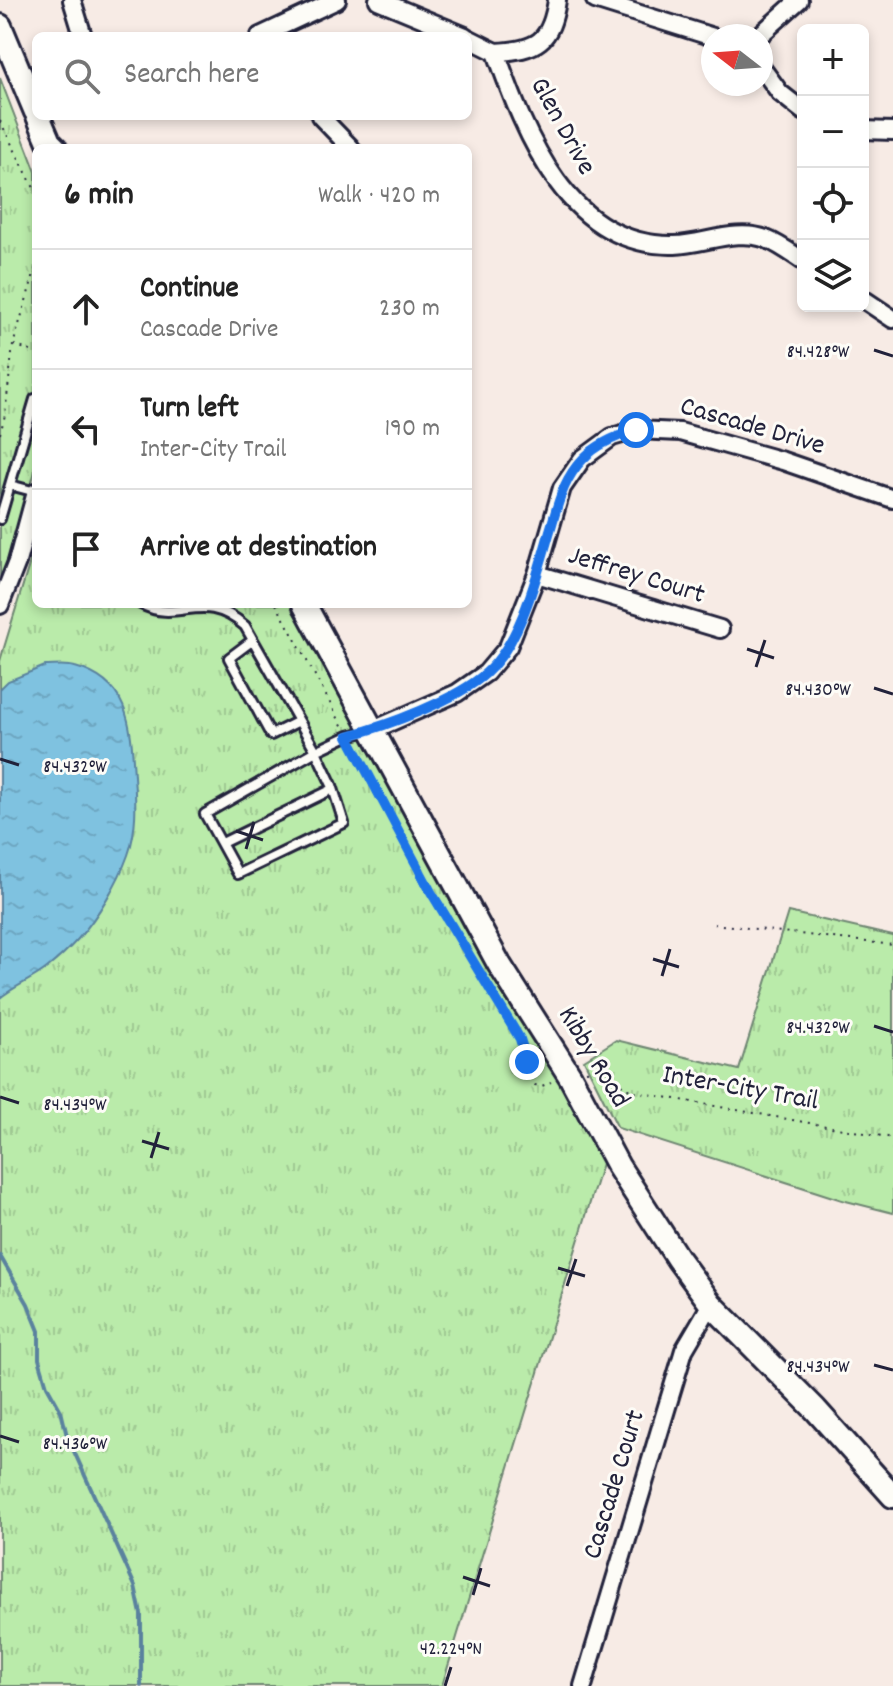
<!DOCTYPE html>
<html lang="en">
<head>
<meta charset="utf-8">
<style>
  body { margin:0; font-family:Dekko,sans-serif; background:#f2f2f2; color:#222 }
  .controls { position:absolute; right:24px; top:24px; display:grid; overflow:hidden; border-radius:12px; box-shadow:0 4px 12px #0003 }
  .controls button { width:72px; height:72px; display:grid; place-items:center; padding:0; border:0; border-bottom:2px solid #e0e0e0; background:#fff; color:#222; font:40px sans-serif }
  .compass { position:absolute; left:701px; top:24px; width:72px; height:72px; border-radius:50%; background:#fff; box-shadow:0 4px 12px #0003; rotate:287deg }
  .stop { position:absolute; width:24px; height:24px; margin:-18px; border:6px solid #1a73e8; border-radius:50%; background:#fff }
  .stop.end { background:#1a73e8; border-color:#fff; box-shadow:0 2px 8px #0008 }
  .list { margin:0; padding:0; list-style:none }
  h2 { display:flex; justify-content:space-between; align-items:center; height:104px; margin:0; padding:0 32px; font-size:34px }
  h2 small { font-size:26px; font-weight:400; color:#767676 }
  .list li { display:grid; grid-template-columns:52px 1fr auto; gap:24px; align-items:center; box-sizing:border-box; height:120px; padding:0 32px; border-top:2px solid #e0e0e0 }
  .list b { display:block; font-size:30px; white-space:nowrap }
  .list p { margin:0; font-size:26px; white-space:nowrap; color:#767676 }
  .list em { font-size:26px; font-style:normal; color:#767676 }
  .icon { flex:none; width:44px; height:44px; fill:none; stroke:currentColor; stroke-width:2; stroke-linecap:round; stroke-linejoin:round }
  .map { position:relative; flex:none; width:893px; height:1686px; overflow:hidden }
  .search { position:absolute; background:#fff; box-shadow:0 4px 12px #0003; left:32px; top:32px; width:440px; height:88px; display:flex; align-items:center; gap:20px; box-sizing:border-box; padding:0 28px; border-radius:12px; color:#767676; font-size:30px }
  .panel { position:absolute; background:#fff; box-shadow:0 4px 12px #0003; left:32px; top:144px; width:440px; height:464px; border-radius:12px }
  .map>svg:first-child { display:block }
  .grass { fill:url(#grass-tufts); stroke:#6e8672; stroke-width:2 }
  .water { fill:url(#water-ripples); stroke:#5a829e; stroke-width:2 }
  .lines { fill:none; stroke-linecap:round; stroke-linejoin:round }
  .stream { stroke:#5a829e; stroke-width:4 }
  .service-casing { stroke:#22223b; stroke-width:14 }
  .minor-casing { stroke:#22223b; stroke-width:22 }
  .secondary-casing { stroke:#22223b; stroke-width:28 }
  .path { stroke:#22223b; stroke-width:2; stroke-dasharray:2 6; stroke-linecap:butt }
  .service { stroke:#fdfcf7; stroke-width:8 }
  .minor { stroke:#fdfcf7; stroke-width:16 }
  .secondary { stroke:#fdfcf7; stroke-width:22 }
  .route { stroke:#1a73e8; stroke-width:10 }
  .ticks { fill:none; stroke:#22223b; stroke-width:3 }
  .labels { text-anchor:middle; dominant-baseline:central; stroke-width:6; stroke-linejoin:round; paint-order:stroke }
  .street-label { font-size:28px; fill:#22223b; stroke:#fdfcf7 }
  .ticks-label { font-size:20px; text-anchor:middle; fill:#22223b; stroke:#fdfcf7; stroke-width:6; stroke-linejoin:round; paint-order:stroke }
</style>
</head>
<body>
<div class="map">
<svg width="893" height="1686" viewBox="0 0 893 1686">
  <defs>
    <pattern id="grass-tufts" width="24" height="20" patternUnits="userSpaceOnUse" patternTransform="scale(2)"><rect width="24" height="20" fill="#baebaa"/><path d="M3 7l-1-3M5 7V3M7 7l1-3M15 17l-1-3M17 17v-4M19 17l1-3" fill="none" stroke="#a0c993"/></pattern>
    <pattern id="water-ripples" width="26" height="14" patternUnits="userSpaceOnUse" patternTransform="scale(2)"><rect width="26" height="14" fill="#7fc2e0"/><path d="M2 4q2-2 4 0t4 0M15 11q2-2 4 0t4 0" fill="none" stroke="#6da6c1"/></pattern>
  </defs>
  <rect width="100%" height="100%" fill="#f7ebe5"/>
  <filter id="ink" filterUnits="userSpaceOnUse"><feTurbulence type="fractalNoise" baseFrequency=".0125" numOctaves="2"/><feDisplacementMap in="SourceGraphic" scale="16" xChannelSelector="R" yChannelSelector="G"/><feConvolveMatrix kernelMatrix="1 2 1 2 8 2 1 2 1" color-interpolation-filters="sRGB"/></filter>
  <g filter="url(#ink)">
    <path class="grass" d="M0,78L36,172V468L0,591Z
      M36,542V604H293L570,1076L603,1160L442,1686H0V661Z
      M788,912L893,936V1213L842,1200L618,1128L584,1060L616,1040L739,1070Z"/>
    <path class="water" d="M45,666C54,666 66,664 75,667C131,682 131,728 134,776C136,802 137,830 128,855C118,883 98,916 78,939C69,949 57,960 47,968C32,980 14,986 0,998V689L8,681Z"/>
    <g class="lines">
      <path class="stream" d="M0,1256L28,1304L39,1331V1359L47,1386L61,1411L67,1436L135,1586L141,1614V1686"/>
      <g class="service-casing">
        <path id="service" d="M10,485L36,492
          M0,519L35,399
          M141,604C180,625 202,588 245,626L316,751L348,736L368,731
          M253,640L229,658L271,735L299,721
          M316,751L332,785L344,823L238,874L205,814Z
          M222,843L333,789"/>
      </g>
      <g class="minor-casing">
        <path id="minor" d="M72,0L83,36
          M378,0L465,36
          M595,0L713,37
          M260,36L337,0
          M759,36L799,0
          M468,38L496,52C525,135 569,248 675,245C704,244 737,228 766,239C779,244 791,253 803,261
          M496,52C537,50 551,42 557,0
          M761,67L780,93L803,111
          M320,116L351,148
          M863,130L893,131
          M863,299L893,319
          M537,574L720,629
          M0,605L17,562L36,492
          M373,730L457,693L486,673L508,647L537,574L562,488L582,459L612,437L636,430L680,432L783,461L893,499
          M583,1686L684,1350L711,1304"/>
      </g>
      <g class="secondary-casing">
        <path id="secondary" d="M0,26L36,112
          M38,116L49,142L55,148
          M304,604L499,964L570,1076L618,1166L678,1259L711,1304L815,1409L893,1496"/>
      </g>
      <path class="path" d="M0,121L36,192
        M14,345L36,353
        M0,434L5,415L13,345L36,267
        M276,604L343,727
        M354,747L431,892L520,1039L535,1085L542,1086L551,1082
        M714,924L893,945
        M586,1071L601,1069L631,1091L893,1138"/>
      <use href="#service" class="service"/>
      <use href="#minor" class="minor"/>
      <use href="#secondary" class="secondary"/>
    </g>
  </g>
  <g class="lines" filter="url(#ink)">
    <path class="route" d="M527,1062L520,1039L431,892L348,736C386,726 457,700 486,673C523,640 538,570 552,524C559,500 565,477 583,459C597,444 616,436 636,430"/>
  </g>
  <path class="ticks" d="M874,350L893,356M747,649L774,658M756,667L765,640M874,688L893,694M0,759L19,765M236,831L263,840M246,849L254,822M653,959L679,967M662,976L670,949M874,1026L893,1032M0,1097L19,1103M142,1141L169,1149M151,1158L159,1132M558,1268L585,1276M567,1286L576,1259M874,1365L893,1370M0,1436L19,1442M463,1577L490,1586M473,1595L481,1568M445,1686L451,1667"/>
  <g class="labels">
    <g class="street-label">
      <text transform="translate(561 127) rotate(61)">Glen Drive</text>
      <text transform="translate(752 428) rotate(16)">Cascade Drive</text>
      <text transform="translate(636 577) rotate(17)">Jeffrey Court</text>
      <text transform="translate(592 1058) rotate(59)">Kibby Road</text>
      <text transform="translate(740 1090) rotate(10)">Inter-City Trail</text>
      <text transform="translate(616 1485) rotate(-73)">Cascade Court</text>
    </g>
  </g>
  <g class="ticks-label">
    <text x="818" y="357">84.428°W</text>
    <text x="818" y="695">84.430°W</text>
    <text x="75" y="772">84.432°W</text>
    <text x="818" y="1033">84.432°W</text>
    <text x="75" y="1110">84.434°W</text>
    <text x="818" y="1372">84.434°W</text>
    <text x="75" y="1449">84.436°W</text>
    <text x="451" y="1654">42.224°N</text>
  </g>
</svg>
<div class="controls">
<button>+</button>
<button>−</button>
<button><svg class="icon" aria-label="locate" viewBox="0 0 24 24"><circle cx="12" cy="12" r="6"/><path d="M12 2v4M12 18v4M2 12h4M18 12h4"/></svg></button>
<button><svg class="icon" aria-label="layers" viewBox="0 0 24 24"><path d="M12 4l9 5-9 5-9-5zM3 14l9 5 9-5"/></svg></button>
</div>
<svg class="compass" viewBox="-18 -18 36 36"><path d="M0-13l5 13h-10z" fill="#e53935"/><path d="M0 13l5-13h-10z" fill="#767676"/></svg>
<div class="stop" style="left:636px;top:430px"></div>
<div class="stop end" style="left:527px;top:1062px"></div>
<div class="search"><svg class="icon" aria-label="search" viewBox="0 0 24 24"><circle cx="10" cy="10" r="6"/><path d="M15 15l6 6"/></svg>Search here</div>
<section class="panel">
<h2>6 min<small>Walk · 420 m</small></h2>
<ul class="list">
<li><svg class="icon" aria-label="ahead" viewBox="0 0 24 24"><path d="M12 20V5M6 11l6-6 6 6"/></svg><div><b>Continue</b><p>Cascade Drive</p></div><em>230 m</em></li>
<li><svg class="icon" aria-label="left" viewBox="0 0 24 24"><path d="M17 20v-9H6M10 6l-5 5 5 5"/></svg><div><b>Turn left</b><p>Inter-City Trail</p></div><em>190 m</em></li>
<li><svg class="icon" aria-label="arrive" viewBox="0 0 24 24"><path d="M6 21V4h12l-3 4 3 4H6"/></svg><div><b>Arrive at destination</b></div></li>
</ul>
</section>
</div>
</body>
</html>
